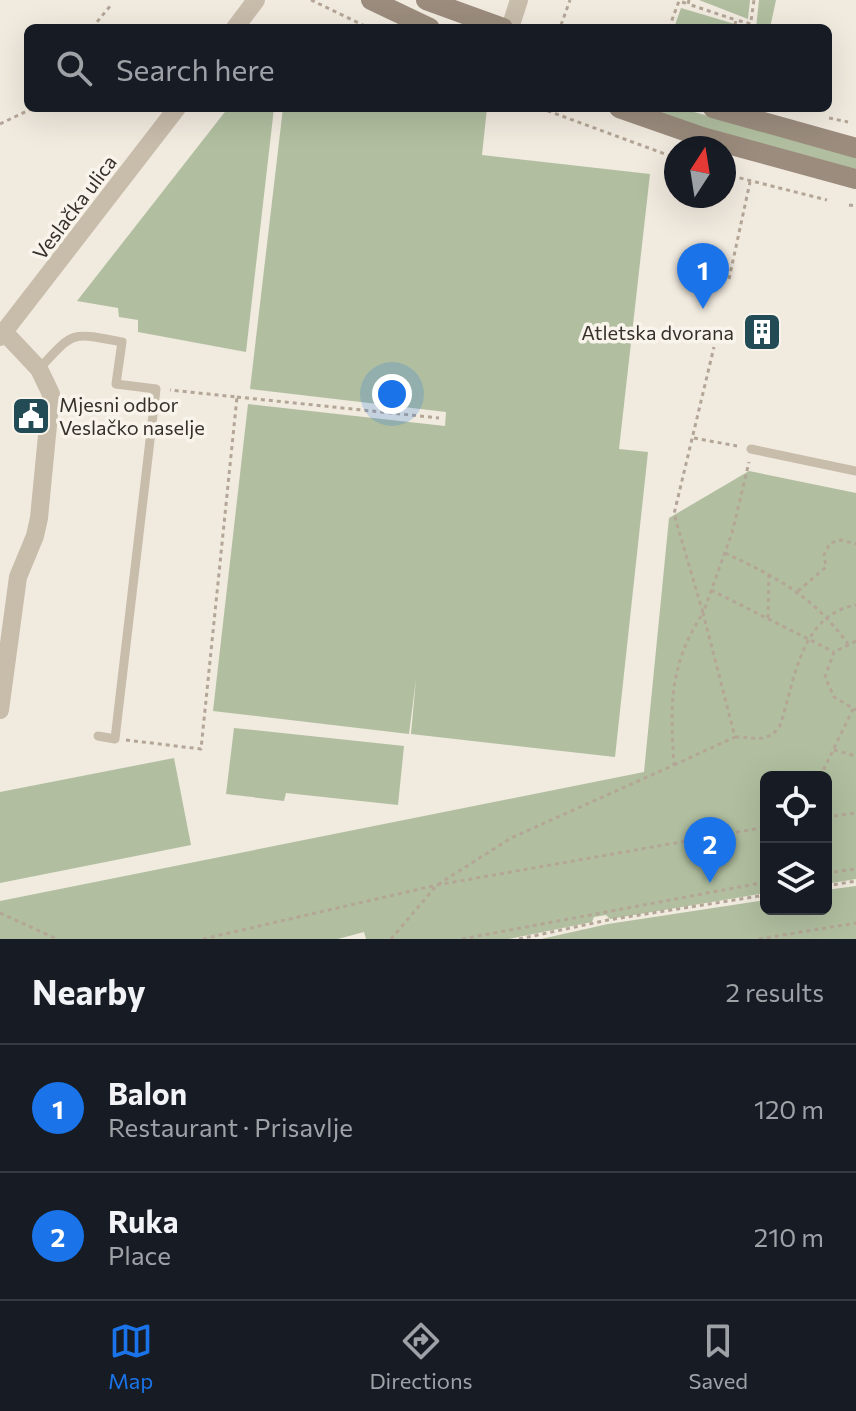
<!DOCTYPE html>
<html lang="en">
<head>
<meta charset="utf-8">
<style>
  body { margin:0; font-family:Commissioner,sans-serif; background:#20242c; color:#f1f3f6 }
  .controls { position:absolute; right:24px; bottom:24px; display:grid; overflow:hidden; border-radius:12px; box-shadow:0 8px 32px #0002 }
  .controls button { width:72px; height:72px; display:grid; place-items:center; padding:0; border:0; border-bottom:2px solid #363941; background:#171b24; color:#f1f3f6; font:40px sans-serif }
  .compass { position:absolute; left:664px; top:136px; width:72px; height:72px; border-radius:50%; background:#171b24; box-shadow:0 8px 32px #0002; rotate:12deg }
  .you { position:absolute; left:392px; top:394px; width:28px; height:28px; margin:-20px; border:6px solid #fff; border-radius:50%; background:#1a73e8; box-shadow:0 0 0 12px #1a73e833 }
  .badge { display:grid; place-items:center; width:52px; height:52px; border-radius:50%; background:#1a73e8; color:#fff; font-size:26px; font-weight:700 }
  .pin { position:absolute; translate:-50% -66px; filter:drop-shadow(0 2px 4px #0008) }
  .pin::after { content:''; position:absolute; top:42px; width:28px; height:24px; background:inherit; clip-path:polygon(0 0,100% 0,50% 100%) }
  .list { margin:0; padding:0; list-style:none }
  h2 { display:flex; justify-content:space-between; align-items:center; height:104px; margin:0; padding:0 32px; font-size:34px }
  h2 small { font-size:26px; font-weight:400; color:#9ea1a6 }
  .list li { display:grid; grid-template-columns:52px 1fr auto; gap:24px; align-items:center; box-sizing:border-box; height:128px; padding:0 32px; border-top:2px solid #363941 }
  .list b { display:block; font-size:30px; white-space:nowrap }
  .list p { margin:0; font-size:26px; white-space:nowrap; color:#9ea1a6 }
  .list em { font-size:26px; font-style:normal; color:#9ea1a6 }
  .icon { flex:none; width:44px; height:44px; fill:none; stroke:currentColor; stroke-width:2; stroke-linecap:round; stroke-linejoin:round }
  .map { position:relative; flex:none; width:856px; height:939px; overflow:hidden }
  .search { position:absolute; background:#171b24; box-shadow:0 8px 32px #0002; left:24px; right:24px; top:24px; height:88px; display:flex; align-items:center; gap:20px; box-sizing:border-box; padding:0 28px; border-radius:12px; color:#9ea1a6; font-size:30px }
  .sheet { height:360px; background:#171b24 }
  nav { display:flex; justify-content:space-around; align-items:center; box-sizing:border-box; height:112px; border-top:2px solid #363941; background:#171b24; font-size:22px; color:#9ea1a6 }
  nav a { display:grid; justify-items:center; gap:4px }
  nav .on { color:#1a73e8 }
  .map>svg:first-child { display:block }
  .green { fill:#b1bfa0 }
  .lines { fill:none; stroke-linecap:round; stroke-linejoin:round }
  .path { stroke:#b4a696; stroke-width:3; stroke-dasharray:4 4; stroke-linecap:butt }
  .lane { stroke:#c8bcab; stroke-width:9 }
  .street { stroke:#c8bcab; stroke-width:18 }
  .secondary { stroke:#9b8c7d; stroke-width:20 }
  .labels { text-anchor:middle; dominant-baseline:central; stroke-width:7; stroke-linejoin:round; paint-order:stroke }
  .street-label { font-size:20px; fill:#362f2a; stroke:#f9f4eb }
  .poi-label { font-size:20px; fill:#362f2a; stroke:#f9f4eb; text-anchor:end }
</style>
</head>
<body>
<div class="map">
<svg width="856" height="939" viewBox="0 0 856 939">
  <rect width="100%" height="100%" fill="#f1eadf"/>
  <path class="green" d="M699,0H750L748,19Z
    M759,0H776L770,28H756Z
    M681,8L745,27V28H674Z
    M228,108H274L246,352L138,332V320L119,317L118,308L77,301Z
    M283,108H487L482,155L650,174L619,449L648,452L615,757L411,734L416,679L409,734L213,711L248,404L445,426L446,412L250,389Z
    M648,108H680L856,158V169L694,125Z
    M749,471L856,493V879L826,884V777H766V893L610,919L606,915L594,917L592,922L509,939H366L364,932L338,939H0V901L644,772L669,518Z
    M234,728L404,746L398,805L286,793L284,801L226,794Z
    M174,758L191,845L0,883V792Z
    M856,886V939H541L608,924L766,900V909H826V890Z"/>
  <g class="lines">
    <path class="path" d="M311,0L369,28
      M689,0L688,4L736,20
      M561,25L570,0
      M735,25L736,20L751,24
      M92,28L111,5
      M669,28L679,1L688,4
      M750,28L754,0
      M540,108L676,158
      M829,118L848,122
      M0,124L33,108
      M724,174L827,200
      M849,205L856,206
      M729,279L750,182
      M237,397L439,418
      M694,438L737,446
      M725,553C778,578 813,596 848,644
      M711,590L834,652
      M798,591L826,567L824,555L830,543L841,540L856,544
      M768,618L769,573
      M856,641L834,652L825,677L834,697L856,710
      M735,737C755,737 767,744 780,726C795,680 800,615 856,605
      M126,740L201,749L237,397L170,390
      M834,750L856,756
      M674,765L735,737L703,613L732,533L749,462
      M820,777L853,709
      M826,817L856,813
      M826,873L856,869
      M826,886L856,881
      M0,913L57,939
      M203,939L437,885L766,827
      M391,939L437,885L511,838L674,765C670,705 669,665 703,613L674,514L714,347
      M462,939L766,882
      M519,939L608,920L766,895
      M759,939L856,923"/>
    <path class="lane" d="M39,369C74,331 70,332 122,342L116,384L156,389L115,739L98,736
      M751,449L856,471"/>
    <path class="street" d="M235,28L256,0
      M510,28L519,0
      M0,337L177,108
      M0,710L18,577L35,536L39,518L51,394L39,369L5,333"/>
    <path class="secondary" d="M371,0L430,28
      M426,0L503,28
      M619,108L702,137L856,179
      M713,108L856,148"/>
  </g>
  <defs>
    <g id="building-square" transform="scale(2)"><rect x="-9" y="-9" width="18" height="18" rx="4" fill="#234b55" stroke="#f9f4eb"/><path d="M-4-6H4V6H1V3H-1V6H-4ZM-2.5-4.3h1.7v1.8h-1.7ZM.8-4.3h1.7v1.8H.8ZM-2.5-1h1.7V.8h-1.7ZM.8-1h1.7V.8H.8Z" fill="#fff"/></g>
    <g id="civic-square" transform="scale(2)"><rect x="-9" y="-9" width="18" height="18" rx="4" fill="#234b55" stroke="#f9f4eb"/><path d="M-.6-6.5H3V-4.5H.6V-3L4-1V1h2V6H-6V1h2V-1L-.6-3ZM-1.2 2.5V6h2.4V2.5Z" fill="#fff"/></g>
  </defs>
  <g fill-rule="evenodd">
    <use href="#building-square" x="762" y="332"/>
    <use href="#civic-square" x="31" y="416"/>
  </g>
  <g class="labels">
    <g class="street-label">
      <text transform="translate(74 207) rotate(-53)">Veslačka ulica</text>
    </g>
    <g class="poi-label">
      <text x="734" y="332">Atletska dvorana</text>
      <text x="59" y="404" text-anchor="start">Mjesni odbor<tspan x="59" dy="23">Veslačko naselje</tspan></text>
    </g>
  </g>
</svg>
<div class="controls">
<button><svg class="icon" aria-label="locate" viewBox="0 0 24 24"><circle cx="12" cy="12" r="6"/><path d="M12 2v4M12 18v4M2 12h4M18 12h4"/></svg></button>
<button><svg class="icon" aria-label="layers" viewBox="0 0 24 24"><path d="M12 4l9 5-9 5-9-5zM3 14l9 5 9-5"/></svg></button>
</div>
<svg class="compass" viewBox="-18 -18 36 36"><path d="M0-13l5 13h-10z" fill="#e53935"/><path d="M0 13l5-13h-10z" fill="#9ea1a6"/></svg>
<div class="you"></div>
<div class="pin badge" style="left:703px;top:309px">1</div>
<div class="pin badge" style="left:710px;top:883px">2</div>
<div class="search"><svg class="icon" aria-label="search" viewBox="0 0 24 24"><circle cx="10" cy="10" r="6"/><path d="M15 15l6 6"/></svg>Search here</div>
</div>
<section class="sheet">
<h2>Nearby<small>2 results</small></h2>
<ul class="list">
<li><span class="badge">1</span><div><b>Balon</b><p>Restaurant · Prisavlje</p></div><em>120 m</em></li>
<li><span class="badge">2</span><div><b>Ruka</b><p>Place</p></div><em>210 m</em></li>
</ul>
</section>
<nav>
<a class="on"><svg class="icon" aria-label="map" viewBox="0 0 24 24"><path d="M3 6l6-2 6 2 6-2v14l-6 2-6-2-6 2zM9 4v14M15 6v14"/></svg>Map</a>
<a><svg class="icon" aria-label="directions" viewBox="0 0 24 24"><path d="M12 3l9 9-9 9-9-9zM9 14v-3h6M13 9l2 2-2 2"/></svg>Directions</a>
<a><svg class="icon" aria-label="saved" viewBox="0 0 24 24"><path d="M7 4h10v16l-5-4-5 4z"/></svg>Saved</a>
</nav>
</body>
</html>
